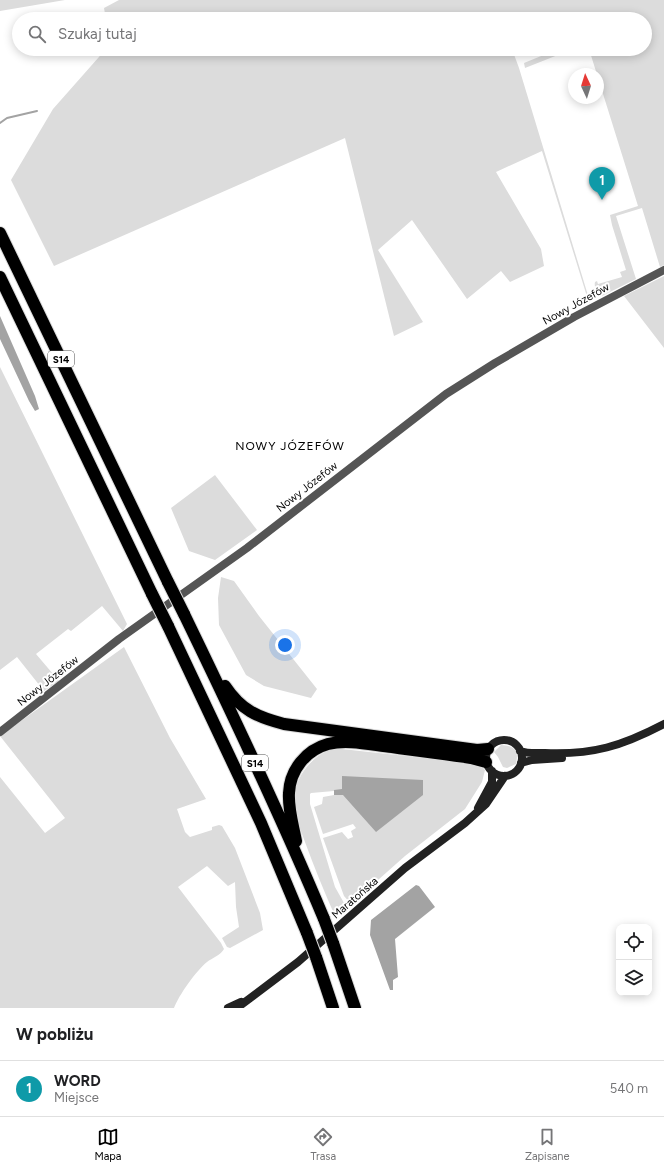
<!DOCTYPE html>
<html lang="pl">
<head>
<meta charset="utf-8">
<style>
  body { margin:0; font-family:Figtree,sans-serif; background:#f2f2f2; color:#202124 }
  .controls { position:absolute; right:12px; bottom:12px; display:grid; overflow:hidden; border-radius:8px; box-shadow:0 2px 10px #0003 }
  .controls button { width:36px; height:36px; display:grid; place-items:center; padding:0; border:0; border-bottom:1px solid #e0e0e0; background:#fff; color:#202124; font:20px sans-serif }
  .compass { position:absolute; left:568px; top:68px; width:36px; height:36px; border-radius:50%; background:#fff; box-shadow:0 2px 10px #0003; rotate:356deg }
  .you { position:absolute; left:285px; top:645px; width:14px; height:14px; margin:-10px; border:3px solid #fff; border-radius:50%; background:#1a73e8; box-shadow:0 0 0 6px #1a73e833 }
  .badge { display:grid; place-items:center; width:26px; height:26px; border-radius:50%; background:#000; color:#fff; font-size:13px; font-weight:700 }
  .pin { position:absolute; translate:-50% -33px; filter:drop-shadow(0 1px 2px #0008) }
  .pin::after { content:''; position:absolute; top:21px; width:14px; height:12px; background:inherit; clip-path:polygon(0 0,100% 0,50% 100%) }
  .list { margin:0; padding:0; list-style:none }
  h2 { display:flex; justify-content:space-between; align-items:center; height:52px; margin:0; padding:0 16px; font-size:17px }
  h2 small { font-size:13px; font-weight:400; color:#757577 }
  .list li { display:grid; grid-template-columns:26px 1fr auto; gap:12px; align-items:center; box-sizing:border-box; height:56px; padding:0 16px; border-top:1px solid #e0e0e0 }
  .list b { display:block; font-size:15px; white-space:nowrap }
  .list p { margin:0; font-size:13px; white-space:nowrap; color:#757577 }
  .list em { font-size:13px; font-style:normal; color:#757577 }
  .icon { flex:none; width:22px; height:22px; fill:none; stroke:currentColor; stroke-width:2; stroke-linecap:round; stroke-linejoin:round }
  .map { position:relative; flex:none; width:664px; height:1008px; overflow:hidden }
  .search { position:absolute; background:#fff; box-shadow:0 2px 10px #0003; left:12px; right:12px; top:12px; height:44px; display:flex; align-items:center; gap:10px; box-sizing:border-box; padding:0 14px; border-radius:22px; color:#757577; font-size:15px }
  .sheet { height:108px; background:#fff }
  nav { display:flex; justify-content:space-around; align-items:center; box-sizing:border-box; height:56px; border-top:1px solid #e0e0e0; background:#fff; font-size:11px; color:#757577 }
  nav a { display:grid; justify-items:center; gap:2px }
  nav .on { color:#000 }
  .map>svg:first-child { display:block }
  .green { fill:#dcdcdc }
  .water { fill:#a3a3a3 }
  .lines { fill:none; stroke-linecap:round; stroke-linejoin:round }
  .stream { stroke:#a3a3a3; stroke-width:2 }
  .motorway-casing { stroke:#dbdbdb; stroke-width:14 }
  .minor { stroke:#555; stroke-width:8 }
  .secondary { stroke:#222; stroke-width:8 }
  .motorway { stroke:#000; stroke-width:12 }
  .motorway-bridge-casing { stroke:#dbdbdb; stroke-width:14; stroke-linecap:butt }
  .motorway-bridge { stroke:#000; stroke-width:12 }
  .labels { text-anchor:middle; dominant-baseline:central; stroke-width:4; stroke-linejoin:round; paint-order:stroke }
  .shield { fill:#fff; stroke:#4c4c4c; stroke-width:1 }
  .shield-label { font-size:10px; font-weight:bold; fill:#000 }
  .street-label { font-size:11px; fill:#000; stroke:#fff }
  .neighbourhood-label { font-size:12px; letter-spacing:1px; fill:#000; stroke:#fff }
</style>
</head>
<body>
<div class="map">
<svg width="664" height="1008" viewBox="0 0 664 1008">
  <rect width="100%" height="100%" fill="#fff"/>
  <path class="green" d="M0,0H65L0,11Z
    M119,0H664V265L660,267L642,208L616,216L636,279L602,296H600C596,293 594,286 595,282L597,281L598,284L622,277L620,272L626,270L612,225L610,215L638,206L589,49H645V19H106L104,8Z
    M106,49H512L519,68L590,302L589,303L542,151L496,172L541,249L544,266L510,282L501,271L467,299L412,220L378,250L423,322L394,336L345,138L54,266L11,180L53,109Z
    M544,49H573L525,68L524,63L546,54Z
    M664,276V348L624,296Z
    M0,367L127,624L123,631L102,606L71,631L68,629L36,654L59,681L44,691L17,657L0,670Z
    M215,475L257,530L215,560L189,551L171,508Z
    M221,577L234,581L259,616L317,689L311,698L264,686L246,675L219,625L218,598Z
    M124,647L170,738L206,799L177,809L185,832L190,837L212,830V827L219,825L222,826L235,848L260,913L263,930L230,948L227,947L222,938L239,927L236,907L235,882L228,886L207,866L178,887L221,943L224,949C221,955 212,958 207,962C196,971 179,995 174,1008H0V777L45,833L65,818L0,736Z
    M501,745C515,746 519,750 516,764L507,768L503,767L498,757L494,752Z
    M342,749L478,764L485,770L482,782L465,809L405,856L351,904L344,896L323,838L342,832L348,839L353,837L351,831L356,828L353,824L323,834L314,807L322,804L323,797L334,795V791L311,793L310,794V804L335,887L344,903L341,911L335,916C324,891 314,867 305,842C300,828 294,814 294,800C294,780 309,759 327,751C332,749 337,749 342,749Z"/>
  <path class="water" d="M0,316L35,396L39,409L35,411L29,401L0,339Z
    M342,776L423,780V795L376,832L343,795H334V790L342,789Z
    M416,885L419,886L435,907L395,939L398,977L393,980V990H390L370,935L371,920Z"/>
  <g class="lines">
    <path class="stream" d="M0,123L7,118L37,111"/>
    <g class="motorway-casing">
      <path id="motorway" d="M0,233L168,582
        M0,277L152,594
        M184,614C233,715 281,816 324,919
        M168,626L261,823L307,933
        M225,686C241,710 257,717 284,724L477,750L488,749
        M296,841C293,825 288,809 289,793C290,770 306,750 328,744C348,739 372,745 392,747C418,751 444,754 471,758L486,762
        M333,943L355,1008
        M316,957L333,1008"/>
    </g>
    <path class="minor" d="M0,732L119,639L247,548L446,394L495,363L574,317L664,270"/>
    <path class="secondary" d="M486 758a18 18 0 1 1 36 0a18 18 0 1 1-36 0Z
      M520,751C528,754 537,753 545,753C593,755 622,746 664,724
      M521,763L532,760L562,758
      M478,808L492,782V771
      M228,1008L241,1002
      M237,1008L298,962L405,868L465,823L486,804L505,776"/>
    <use href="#motorway" class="motorway"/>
    <g class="motorway-bridge-casing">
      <path id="motorway-bridge" d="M168,582L184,614
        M152,594L168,626
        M324,919L333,943
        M307,933L316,957"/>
    </g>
    <use href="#motorway-bridge" class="motorway-bridge"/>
  </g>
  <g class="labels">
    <g class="shield">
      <rect x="48" y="351" width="26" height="16" rx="3"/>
      <rect x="242" y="755" width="26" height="16" rx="3"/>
    </g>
    <g class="shield-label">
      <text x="61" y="359">S14</text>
      <text x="255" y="763">S14</text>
    </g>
    <g class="street-label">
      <text transform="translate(576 304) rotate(-29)">Nowy Józefów</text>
      <text transform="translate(307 487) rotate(-38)">Nowy Józefów</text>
      <text transform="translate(48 681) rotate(-38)">Nowy Józefów</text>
      <text transform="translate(355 898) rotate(-41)">Maratońska</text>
    </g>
    <g class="neighbourhood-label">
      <text x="290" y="446">NOWY JÓZEFÓW</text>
    </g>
  </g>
</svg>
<div class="controls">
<button><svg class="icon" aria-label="locate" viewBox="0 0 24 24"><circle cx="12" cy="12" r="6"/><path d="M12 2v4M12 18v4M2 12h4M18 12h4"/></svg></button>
<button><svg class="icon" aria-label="layers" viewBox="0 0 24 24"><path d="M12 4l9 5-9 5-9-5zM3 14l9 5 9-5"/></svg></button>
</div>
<svg class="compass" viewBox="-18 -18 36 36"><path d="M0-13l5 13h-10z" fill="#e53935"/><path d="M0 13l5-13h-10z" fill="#757577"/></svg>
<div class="you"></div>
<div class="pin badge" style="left:602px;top:200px;background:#0f9aa8">1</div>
<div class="search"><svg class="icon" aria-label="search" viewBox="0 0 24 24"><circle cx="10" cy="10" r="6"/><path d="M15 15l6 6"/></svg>Szukaj tutaj</div>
</div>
<section class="sheet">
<h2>W pobliżu<small></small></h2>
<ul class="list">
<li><span class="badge" style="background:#0f9aa8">1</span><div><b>WORD</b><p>Miejsce</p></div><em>540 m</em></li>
</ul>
</section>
<nav>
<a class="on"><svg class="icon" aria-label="map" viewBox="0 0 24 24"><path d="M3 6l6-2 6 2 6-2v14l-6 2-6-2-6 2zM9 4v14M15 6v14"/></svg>Mapa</a>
<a><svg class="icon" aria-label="directions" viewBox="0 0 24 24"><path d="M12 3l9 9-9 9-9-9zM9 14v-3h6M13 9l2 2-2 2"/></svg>Trasa</a>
<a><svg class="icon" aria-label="saved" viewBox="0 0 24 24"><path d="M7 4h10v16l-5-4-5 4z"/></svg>Zapisane</a>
</nav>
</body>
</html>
